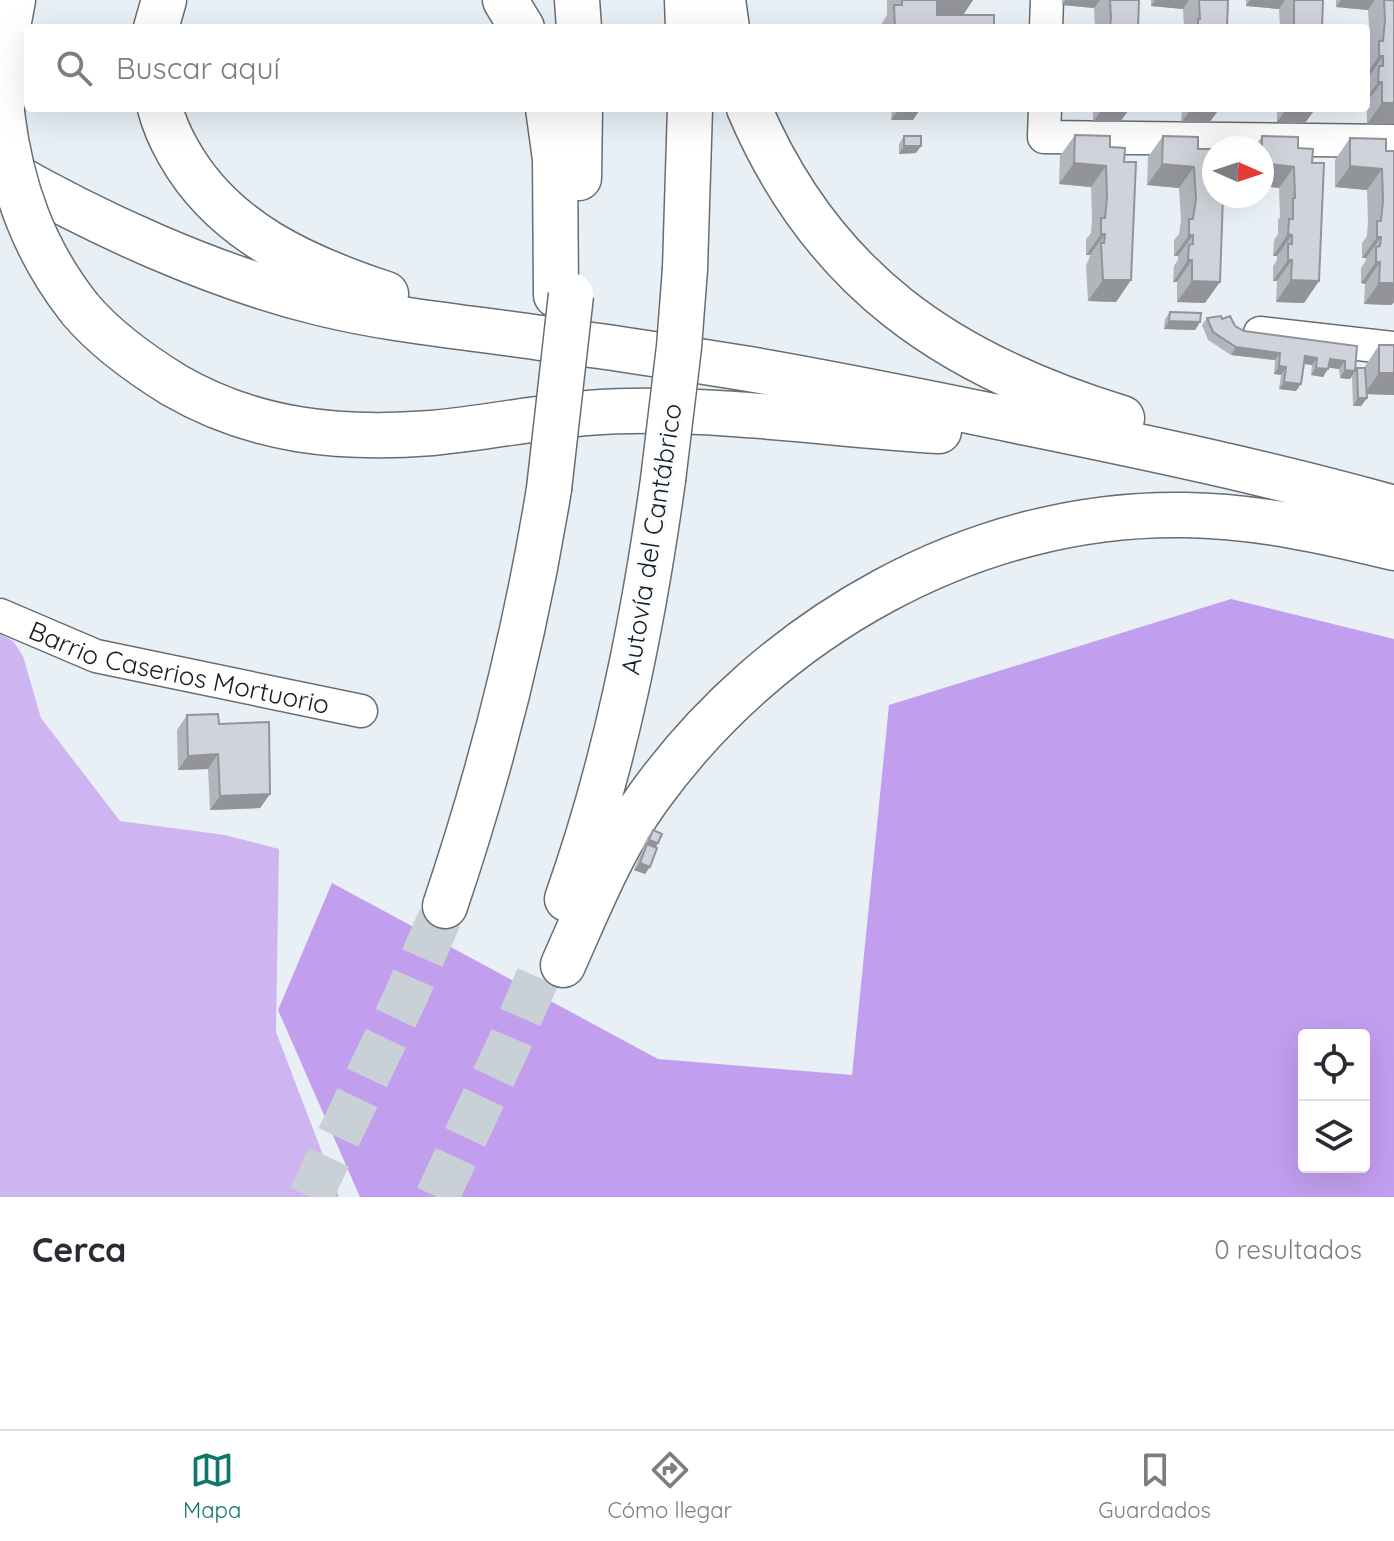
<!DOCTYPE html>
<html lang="es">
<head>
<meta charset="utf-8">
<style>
  body { margin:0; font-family:Quicksand,sans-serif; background:#f2f2f3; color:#2b2b33 }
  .controls { position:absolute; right:24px; bottom:24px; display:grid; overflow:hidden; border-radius:8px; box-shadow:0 8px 32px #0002 }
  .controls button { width:72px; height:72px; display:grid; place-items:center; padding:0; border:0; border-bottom:2px solid #e1e1e2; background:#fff; color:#2b2b33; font:40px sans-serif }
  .compass { position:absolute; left:1202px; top:136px; width:72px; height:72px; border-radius:50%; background:#fff; box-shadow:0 8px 32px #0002; rotate:93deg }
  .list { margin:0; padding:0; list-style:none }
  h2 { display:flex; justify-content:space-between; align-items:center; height:104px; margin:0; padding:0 32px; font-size:34px }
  h2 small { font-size:26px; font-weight:400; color:#7c7c81 }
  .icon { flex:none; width:44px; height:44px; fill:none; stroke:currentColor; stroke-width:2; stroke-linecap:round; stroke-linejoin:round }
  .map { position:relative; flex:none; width:1394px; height:1197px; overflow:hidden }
  .search { position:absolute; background:#fff; box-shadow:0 8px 32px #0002; left:24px; right:24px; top:24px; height:88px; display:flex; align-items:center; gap:20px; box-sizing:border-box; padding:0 28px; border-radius:8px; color:#7c7c81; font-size:30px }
  .sheet { height:232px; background:#fff }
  nav { display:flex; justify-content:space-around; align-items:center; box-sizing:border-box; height:112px; border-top:2px solid #e1e1e2; background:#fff; font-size:22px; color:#7c7c81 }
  nav a { display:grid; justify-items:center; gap:4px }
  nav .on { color:#0f766e }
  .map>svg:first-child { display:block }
  .green { fill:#cfb4f2 }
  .forest { fill:#c29eef; fill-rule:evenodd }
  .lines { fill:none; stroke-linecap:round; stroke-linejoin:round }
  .highway-tunnel { stroke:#c9d0d6; stroke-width:44; stroke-dasharray:44 22; stroke-linecap:butt }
  .minor-casing { stroke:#676e73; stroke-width:35 }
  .highway-casing { stroke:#676e73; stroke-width:47 }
  .minor { stroke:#fff; stroke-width:32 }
  .highway { stroke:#fff; stroke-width:44 }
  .highway-bridge-casing { stroke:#676e73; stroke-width:47; stroke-linecap:butt }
  .highway-bridge { stroke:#fff; stroke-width:44 }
  .wall { fill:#b3b5bc }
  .shaded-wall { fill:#929499 }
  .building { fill:#d0d3db; stroke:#929499; stroke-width:2 }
  .labels { text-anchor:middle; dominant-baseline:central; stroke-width:6; stroke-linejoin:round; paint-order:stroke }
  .street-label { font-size:26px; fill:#191c1e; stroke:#f9fcff }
</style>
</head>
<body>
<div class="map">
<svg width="1394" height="1197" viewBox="0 0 1394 1197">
  <rect width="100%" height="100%" fill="#e8f0f6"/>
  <path class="green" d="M0,634L13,641L23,656L41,718L120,821L225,835L279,849L276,1032L339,1197H0Z"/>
  <path class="forest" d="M1231,599L1394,639V1197H360L278,1010L332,883L658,1059L852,1075L889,705ZM1304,1035H1364V1167H1304Z"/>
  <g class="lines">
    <path class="highway-tunnel" d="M310,1197L405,998L445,906
      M437,1197L509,1044L546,958"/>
    <g class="minor-casing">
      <g id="minor">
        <path d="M1046,28L1047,0"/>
        <path d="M1045,108L1044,137L1394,141"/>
        <path d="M1260,333L1394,348"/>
        <path id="s1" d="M0,615L96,656L361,711"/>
      </g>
    </g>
    <g class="highway-casing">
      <path id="highway" d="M505,0L522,28
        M577,0L579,28
        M687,0L688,28
        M723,0L727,28
        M156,28L164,0
        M160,108C164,124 171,139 179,153C223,231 304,267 386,294
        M548,108L555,159L556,295
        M749,108C822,280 948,365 1122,418
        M2,113V59L13,0
        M0,168C95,223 213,277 320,303C393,321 467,327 541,338C611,347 680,358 749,369C842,385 935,404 1027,423C1150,448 1273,474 1394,508
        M579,178L580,108
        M685,269L690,108
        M80,309C106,340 140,364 174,385C255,432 340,440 432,433C498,427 564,411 630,411C734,409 836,425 939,431
        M567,899C615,764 643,623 663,480
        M445,906C491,770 526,631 549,489
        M563,965C588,909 612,848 648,798C770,628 974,511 1185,515C1256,516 1325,531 1394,548"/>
    </g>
    <use href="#minor" class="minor"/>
    <use href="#highway" class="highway"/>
    <g class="highway-bridge-casing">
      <path id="highway-bridge" d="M2,113C11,187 34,251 80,309
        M663,480L679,347L685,269
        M549,489L571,295"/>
    </g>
    <use href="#highway-bridge" class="highway-bridge"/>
  </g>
  <path class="wall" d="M887,0H973L963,15L994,28H879L887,15Z
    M1062,0H1139L1138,28H1095L1094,8L1062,5Z
    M1151,0H1228L1227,28H1184L1183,9L1151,6Z
    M1246,0H1323L1322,28H1280L1279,9L1246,6Z
    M1336,0H1394V124H1367L1366,84L1368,82V78H1366V59L1369,55L1370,42L1368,10L1336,7Z
    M877,108H921L913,120H891L892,109Z
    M1093,108H1130L1120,122H1093Z
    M1182,108H1220L1209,123H1181Z
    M1277,108H1316L1305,123L1277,122Z
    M1075,135L1110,147L1124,162L1131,280L1116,302L1088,301L1086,265L1089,259L1090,255H1086V239L1091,233L1092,219L1091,187L1059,184L1060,156Z
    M904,136L921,146L916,153L899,154V144Z
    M1163,136L1198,137L1205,303L1177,302V282H1173L1174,266L1178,260V256H1174V240L1179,234L1181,220L1179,188L1147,185L1148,157Z
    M1262,136L1298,148L1312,163L1319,281L1304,303L1276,302L1277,281H1273V266L1277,260V256H1273L1274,240L1278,234V220L1280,217L1279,188L1262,186V148H1254Z
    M1350,138L1386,139L1392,305L1364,304L1365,284L1361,283V268L1365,262L1366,258H1362V243L1367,236L1368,222L1367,190L1335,187V160Z
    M1170,312L1200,322L1195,330L1164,329L1165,319Z
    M1207,318L1222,319L1244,331L1357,346L1355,370L1357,368H1364L1379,345L1394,395L1366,394L1367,398L1361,406H1353L1352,377L1350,379L1340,378L1339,369L1328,367L1323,377L1311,375L1312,365L1304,364L1296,391L1279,389L1281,375L1274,374L1275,360L1231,355L1208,340L1202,325Z
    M187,715L219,724L270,794L260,808L210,810L208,769L178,770L177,730Z
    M653,830L658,843L645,874L634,870L647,838Z"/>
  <path class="shaded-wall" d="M934,0H973L961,18L922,17Z
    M1065,0H1100L1094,8L1062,5Z
    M1155,0H1189L1183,9L1151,6Z
    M1250,0H1285L1279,9L1246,6Z
    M1341,0H1375L1368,10L1336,7Z
    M1379,56H1383L1368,78H1366V75Z
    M1378,82H1382L1366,103V99Z
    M1382,103H1394V124H1367Z
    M900,108H921L913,120H891Z
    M1103,108H1130L1120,122H1093Z
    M1192,108H1220L1209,123H1181Z
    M1287,108H1316L1305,123L1277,122Z
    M904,146H921L916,153L899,154Z
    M1074,163L1106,166L1091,187L1059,184Z
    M1262,163L1294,167L1279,188L1262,186Z
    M1162,164L1194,167L1179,188L1147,185Z
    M1350,166L1382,169L1367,190L1335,187Z
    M1101,234H1105L1090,255H1086Z
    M1288,234L1292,235L1277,256H1273Z
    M1189,235H1193L1178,256H1174Z
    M1377,237H1381L1366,258H1362Z
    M1188,260H1192L1177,282H1173Z
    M1288,260H1292L1277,281H1273Z
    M1376,262H1380L1365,284L1361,283Z
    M1103,280H1131L1116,302L1088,301Z
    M1291,280L1319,281L1304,303L1276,302Z
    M1192,281L1220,282L1205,303L1177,302Z
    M1379,283H1394V302L1392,305L1364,304Z
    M1169,321L1200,322L1195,330L1164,329Z
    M1236,347L1280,353L1275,360L1231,355Z
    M1305,356L1317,358L1312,365L1300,363Z
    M1330,359L1345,361L1339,369L1324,367Z
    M1279,366L1286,367L1281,375L1274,374Z
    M1316,368L1328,369L1323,377L1311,375Z
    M1345,370L1355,371L1350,379L1340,378Z
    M1379,373H1394V395L1364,394Z
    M1284,382L1301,384L1296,391L1279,389Z
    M1358,398H1367L1361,406H1353Z
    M218,754L208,769L178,770L188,756Z
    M270,794L260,808L210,810L220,796Z
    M649,840L658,843L653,851L647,844L643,847Z
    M640,863L650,867L645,874L634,870Z"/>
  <path class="building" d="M902,0H937V15H994V28H895L894,5H902Z
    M1110,0H1139L1138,28H1110L1111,18Z
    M1199,0H1228L1227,28H1198V19H1200Z
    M1294,0H1323L1322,28H1294Z
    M1384,0H1394V103H1382V82H1378L1379,66H1383V56H1379V41H1383L1385,20Z
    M1075,135L1110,136V147L1125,148L1124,162H1136L1131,280H1103L1101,243H1104L1105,234H1101V218H1105L1107,197L1106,166L1074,163Z
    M904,136H921V146H904Z
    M1163,136L1198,137V149H1213L1214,196H1223L1220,282L1192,281V260H1188L1189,245L1193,244V235H1189V219H1193L1196,199L1194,167L1162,164Z
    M1262,136L1298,137V148L1313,149L1312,163H1324L1319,281L1291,280L1292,260H1288V244H1292V235L1288,234L1289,219H1293V198H1295L1294,167L1262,163Z
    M1350,138L1386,139V151H1394V283H1379L1380,262H1376V247L1380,246L1381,237H1377V221H1381L1383,201L1382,169L1350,166Z
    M1170,312L1201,313L1200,322L1169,321Z
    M1221,316L1222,319L1230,316L1235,326L1244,331L1357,346L1355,371L1345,370V361L1330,359L1328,369L1316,368L1317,358L1305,356L1301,384L1284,382L1286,367L1279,366L1280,353L1236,347L1213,332L1207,318Z
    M1379,345H1394V373H1379Z
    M1357,368H1365L1367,398H1358Z
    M218,714L219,724L269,722L270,794L220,796L218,754L188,756L187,715Z
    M653,830L662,834L658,843L649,840Z
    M647,844L657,848L650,867L640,863Z"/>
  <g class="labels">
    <g class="street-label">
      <text transform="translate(651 539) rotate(-81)">Autovía del Cantábrico</text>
      <text stroke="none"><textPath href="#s1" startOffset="188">Barrio Caserios Mortuorio</textPath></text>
    </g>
  </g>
</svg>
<div class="controls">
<button><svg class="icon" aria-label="locate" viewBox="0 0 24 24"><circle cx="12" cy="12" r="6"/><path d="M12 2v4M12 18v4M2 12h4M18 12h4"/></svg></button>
<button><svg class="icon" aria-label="layers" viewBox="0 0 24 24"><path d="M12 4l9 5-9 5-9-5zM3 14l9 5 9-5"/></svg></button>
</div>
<svg class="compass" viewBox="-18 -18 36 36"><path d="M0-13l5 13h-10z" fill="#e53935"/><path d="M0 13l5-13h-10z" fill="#7c7c81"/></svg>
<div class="search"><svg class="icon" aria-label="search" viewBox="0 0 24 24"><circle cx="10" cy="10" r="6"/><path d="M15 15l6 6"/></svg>Buscar aquí</div>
</div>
<section class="sheet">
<h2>Cerca<small>0 resultados</small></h2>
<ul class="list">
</ul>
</section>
<nav>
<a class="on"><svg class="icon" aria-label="map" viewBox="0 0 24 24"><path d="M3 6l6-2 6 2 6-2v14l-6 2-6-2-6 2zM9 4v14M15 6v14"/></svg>Mapa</a>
<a><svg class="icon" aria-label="directions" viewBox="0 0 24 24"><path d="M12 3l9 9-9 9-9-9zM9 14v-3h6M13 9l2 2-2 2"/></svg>Cómo llegar</a>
<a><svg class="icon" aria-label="saved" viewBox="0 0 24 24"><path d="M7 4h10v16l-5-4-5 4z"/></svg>Guardados</a>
</nav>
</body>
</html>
